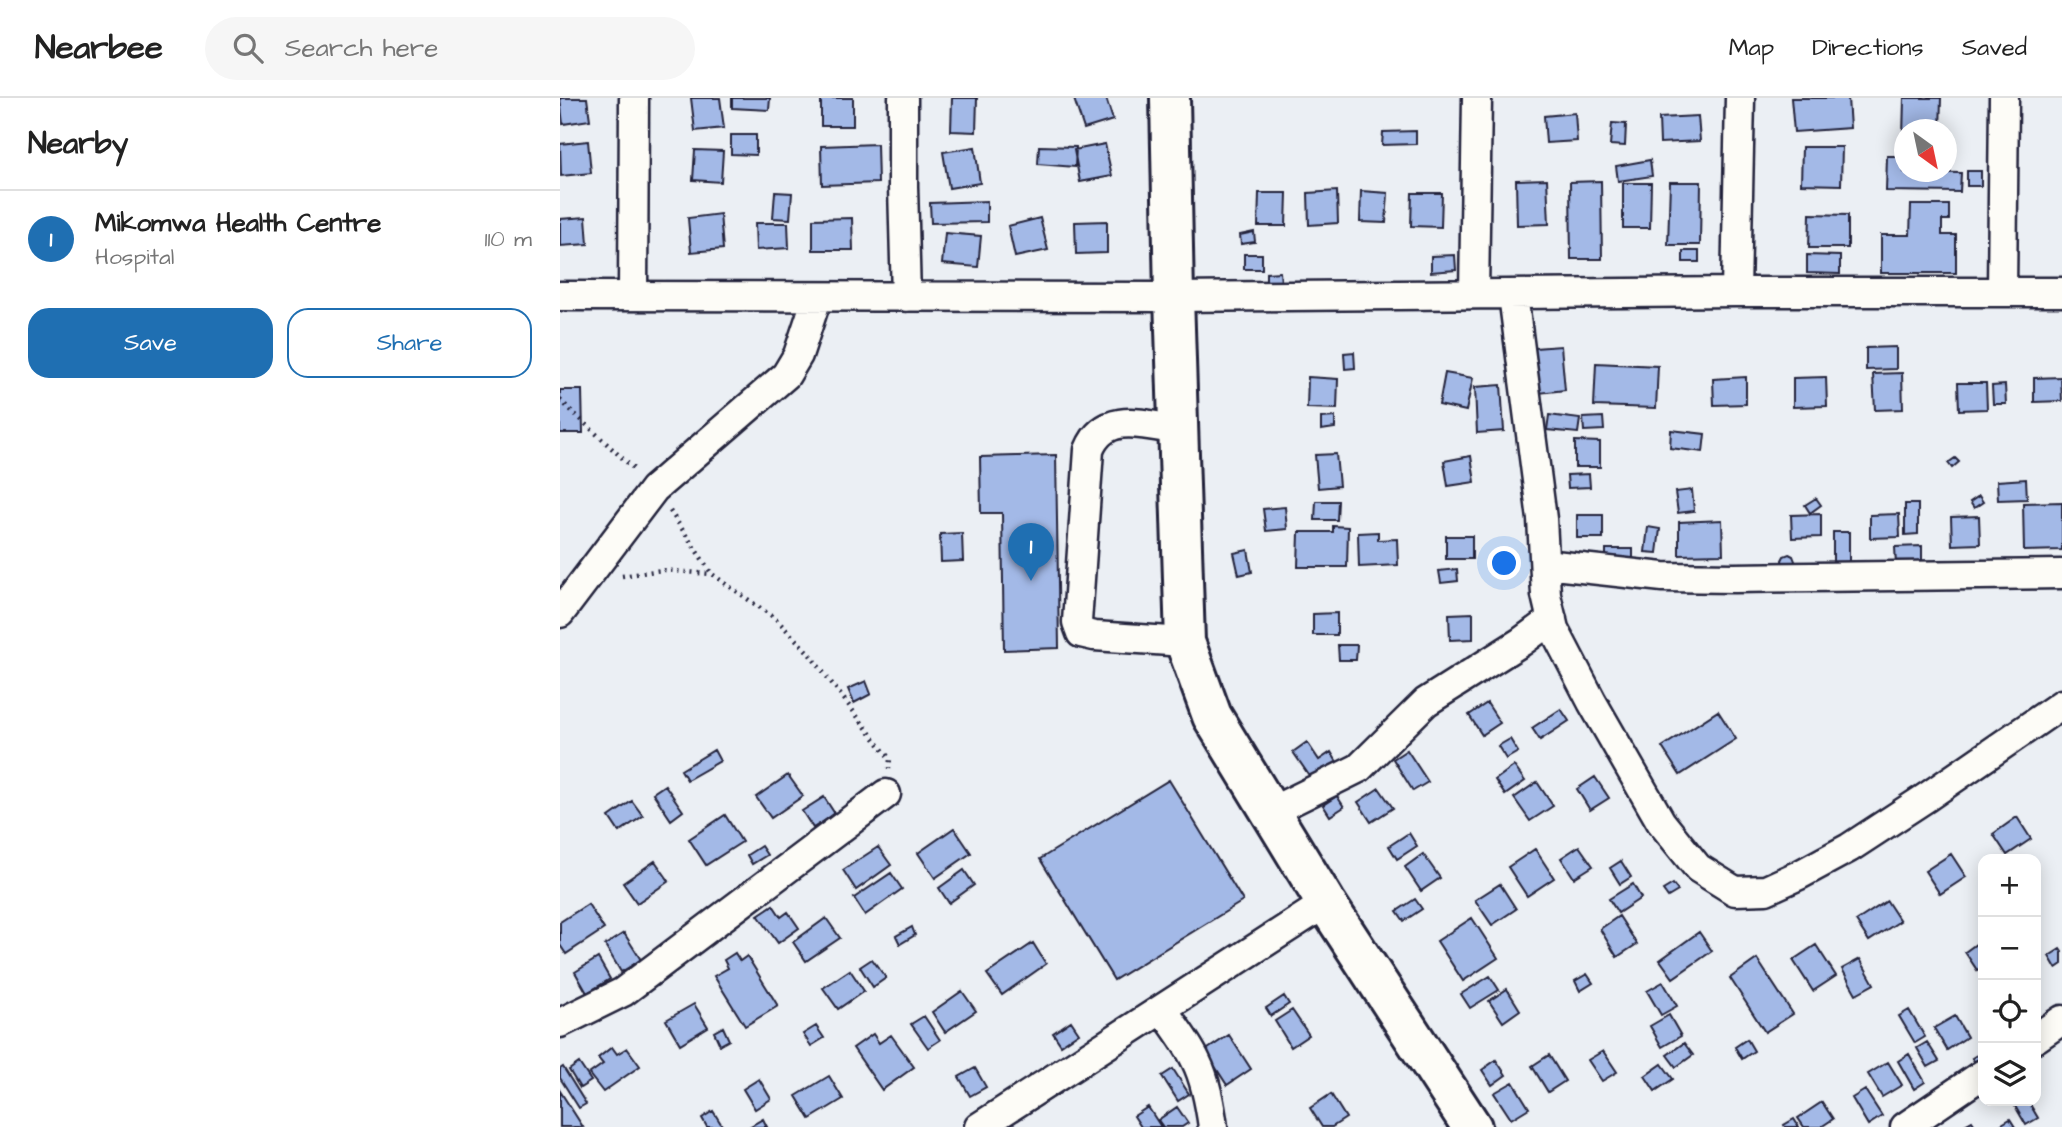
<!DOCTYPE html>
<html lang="en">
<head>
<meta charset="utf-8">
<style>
  body { margin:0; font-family:"Architects Daughter",sans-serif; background:#f6f6f6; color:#222 }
  .controls { position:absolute; right:21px; bottom:21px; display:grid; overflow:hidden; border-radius:14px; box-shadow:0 4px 18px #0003 }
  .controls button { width:63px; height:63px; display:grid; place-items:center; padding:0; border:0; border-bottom:2px solid #e0e0e0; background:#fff; color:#222; font:35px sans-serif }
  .compass { position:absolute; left:1334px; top:21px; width:63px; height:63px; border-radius:50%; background:#fff; box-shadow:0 4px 18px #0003; rotate:147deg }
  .you { position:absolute; left:945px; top:466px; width:24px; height:24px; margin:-18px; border:5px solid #fff; border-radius:50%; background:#1a73e8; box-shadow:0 0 0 10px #1a73e833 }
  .badge { display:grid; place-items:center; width:46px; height:46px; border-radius:50%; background:#1f6fb2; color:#fff; font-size:23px; font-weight:700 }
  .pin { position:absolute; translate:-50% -58px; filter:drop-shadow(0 2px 4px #0008) }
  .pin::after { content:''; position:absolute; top:37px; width:24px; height:21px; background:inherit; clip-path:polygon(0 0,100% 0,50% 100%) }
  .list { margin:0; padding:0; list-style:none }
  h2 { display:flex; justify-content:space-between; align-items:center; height:91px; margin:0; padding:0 28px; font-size:30px }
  h2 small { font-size:23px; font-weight:400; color:#767676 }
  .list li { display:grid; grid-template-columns:46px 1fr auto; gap:21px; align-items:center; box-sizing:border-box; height:98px; padding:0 28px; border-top:2px solid #e0e0e0 }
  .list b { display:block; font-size:26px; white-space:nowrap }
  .list p { margin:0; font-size:23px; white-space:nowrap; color:#767676 }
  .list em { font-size:23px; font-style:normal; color:#767676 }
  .actions { display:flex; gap:14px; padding:21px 28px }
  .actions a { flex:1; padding:16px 0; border:2px solid #1f6fb2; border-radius:21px; text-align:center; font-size:24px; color:#1f6fb2 }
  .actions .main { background:#1f6fb2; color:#fff }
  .icon { flex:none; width:38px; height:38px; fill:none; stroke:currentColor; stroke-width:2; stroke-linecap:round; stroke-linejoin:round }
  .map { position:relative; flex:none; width:1502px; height:1029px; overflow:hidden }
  header { display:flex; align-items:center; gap:42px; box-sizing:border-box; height:98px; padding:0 35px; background:#fff; border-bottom:2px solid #e0e0e0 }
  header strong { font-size:33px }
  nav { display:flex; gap:38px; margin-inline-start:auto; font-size:24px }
  .search { width:490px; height:63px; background:#f6f6f6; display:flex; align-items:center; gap:18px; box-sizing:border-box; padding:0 24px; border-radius:38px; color:#767676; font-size:26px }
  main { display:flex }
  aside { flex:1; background:#fff }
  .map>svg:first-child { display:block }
  .building { fill:#a3b9e7; stroke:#22223b; stroke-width:2 }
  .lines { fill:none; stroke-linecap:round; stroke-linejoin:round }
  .minor-casing { stroke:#22223b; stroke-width:33 }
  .secondary-casing { stroke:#22223b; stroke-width:44 }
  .path { stroke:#22223b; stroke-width:4.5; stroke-dasharray:2 5; stroke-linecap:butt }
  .minor { stroke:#fdfcf7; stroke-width:28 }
  .secondary { stroke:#fdfcf7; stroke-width:38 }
</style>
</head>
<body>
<header>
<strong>Nearbee</strong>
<div class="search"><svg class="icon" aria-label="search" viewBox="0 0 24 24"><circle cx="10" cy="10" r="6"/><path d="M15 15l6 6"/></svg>Search here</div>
<nav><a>Map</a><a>Directions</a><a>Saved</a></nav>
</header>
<main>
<aside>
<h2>Nearby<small></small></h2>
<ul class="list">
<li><span class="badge">1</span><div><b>Mikomwa Health Centre</b><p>Hospital</p></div><em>110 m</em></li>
</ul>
<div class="actions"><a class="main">Save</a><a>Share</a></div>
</aside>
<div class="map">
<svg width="1502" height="1029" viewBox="0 0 1502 1029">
  <rect width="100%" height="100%" fill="#ebeff4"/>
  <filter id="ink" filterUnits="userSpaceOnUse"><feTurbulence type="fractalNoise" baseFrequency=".0143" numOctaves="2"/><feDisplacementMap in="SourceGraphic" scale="14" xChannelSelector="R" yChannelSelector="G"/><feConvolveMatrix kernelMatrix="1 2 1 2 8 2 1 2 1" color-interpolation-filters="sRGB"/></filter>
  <g filter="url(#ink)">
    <path class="building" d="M0,0H27L30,22L3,26Z
      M131,0H160L164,30L135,33Z
      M172,0H210L209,12L172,10Z
      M261,0H293V28H261Z
      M392,0H417L416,34L391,33Z
      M546,0L553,22L524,31L514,1Z
      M1231,0H1288L1290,30L1234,34Z
      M1344,0H1381L1380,32H1344V40H1343Z
      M1015,15L1017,43L986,45L984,18Z
      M1138,18L1140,43L1100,45L1099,20Z
      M1052,25L1066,26L1065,48L1050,47Z
      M856,33V46L822,47L823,34Z
      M171,37H196V57L171,56Z
      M28,43L31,75L1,78L0,46Z
      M317,46L318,85L262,87L261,48Z
      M545,46L552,78L520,84L514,52Z
      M479,48L516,49L515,69L478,66Z
      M415,49L420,85L389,90L383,54Z
      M1242,49H1282L1281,87L1241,86Z
      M135,52L163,53L161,84L133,82Z
      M1327,58H1344V74L1401,75L1400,94L1326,93Z
      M1090,62L1092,78L1058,83L1056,68Z
      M1407,73H1421V88H1407Z
      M987,81L989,126L957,127L956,82Z
      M1041,83L1042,161H1011L1010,84Z
      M1110,84H1141L1140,147H1108Z
      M1063,85H1091L1090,130H1063Z
      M777,93L778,125L749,127L748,95Z
      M801,93L828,95L826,125L800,124Z
      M215,94L232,95L230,121L213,120Z
      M699,95H727L726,128H698Z
      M852,95H882L881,129L851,128Z
      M427,103V124L371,125L370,105Z
      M1351,107H1389V122H1382V137H1396V175H1321V137H1350Z
      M160,116L163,151L131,154L128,120Z
      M1250,116L1288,117V150H1249Z
      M26,119L28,146L0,148V121Z
      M292,120L293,152H253V121Z
      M480,120L488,152L455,159L448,128Z
      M547,123V155L516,156L515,124Z
      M195,125H228L229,150L196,152Z
      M694,134L695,144L681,146L680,137Z
      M385,135L421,138L418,169L382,166Z
      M1123,153H1139V164H1123Z
      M684,156H702V171H684Z
      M895,157L896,172L871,174V158Z
      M1247,157L1280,158V176L1247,175Z
      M720,174L721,185L706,187V175Z
      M1001,248L1005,292L979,295L975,250Z
      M1336,249V271L1306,272V250Z
      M794,254L795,270L785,271L784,255Z
      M1036,265L1098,268L1096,310L1034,308Z
      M885,275L913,280L906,313L879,307Z
      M1342,275L1343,311L1315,312L1313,276Z
      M748,279L778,281L777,311L747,310Z
      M1186,279V306L1154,307L1153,281Z
      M1266,279L1267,308L1233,309V280Z
      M1501,279L1502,303L1474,304V280Z
      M1398,285H1426L1427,311L1399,312Z
      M941,287L944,333L917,335L915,289Z
      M1445,287L1446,306H1433L1432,288Z
      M0,292H22L23,335H0Z
      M989,317L1020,321L1018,335L987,332Z
      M775,319V330L761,332V320Z
      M1043,319L1044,332L1024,333L1023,320Z
      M1111,332L1145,336L1143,354L1110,350Z
      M1015,343L1040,344V369H1015Z
      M776,356L779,388L758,390L755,357Z
      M496,357L499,550L444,552L442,415H421L420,359Z
      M911,358L915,384L888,388L884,363Z
      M1395,360L1399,364L1392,370L1388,365Z
      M1029,376L1030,389L1008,390L1007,377Z
      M1466,381L1467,401L1438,402L1437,383Z
      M1132,392L1134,413L1118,415L1115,394Z
      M1419,398L1423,404L1414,410L1410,404Z
      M1256,400L1261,407L1250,415L1245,407Z
      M756,403H778L777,422H755Z
      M1502,404V452L1464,453L1463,405Z
      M1345,406H1358V436L1345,437Z
      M725,409L727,431L706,433L703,411Z
      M1261,416V439L1232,440L1231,417Z
      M1339,416L1340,439L1310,440V417Z
      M1017,417H1043V440H1017Z
      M1419,418L1420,446L1392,447L1391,419Z
      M1162,422L1163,456L1119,457V424Z
      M773,428L788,429L787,469H738L739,434H773Z
      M1088,429L1100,431L1097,455L1085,454Z
      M818,434V442L837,441L838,467L799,469L798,435Z
      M1273,434H1289V471H1273Z
      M402,435L403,463L381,464L380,436Z
      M886,438H912V461H886Z
      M1362,448V466L1336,467L1335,449Z
      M1046,451H1073V464H1046Z
      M688,452L692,474L679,477L674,455Z
      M1229,456L1233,458L1235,463L1232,467H1223L1222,462L1224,458Z
      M897,471L898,483L881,485L879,473Z
      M777,515V537H753V516Z
      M913,515V541L890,542L889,516Z
      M778,547H797L796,562H779Z
      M306,583L311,596L294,605L288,591Z
      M927,605L940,625L922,637L909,617Z
      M1001,611L1009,623L980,642L972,630Z
      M1158,613L1176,641L1120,677L1102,649Z
      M950,641L958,654L946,661L938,648Z
      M747,644L759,662L771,654L780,669L755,686L733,654Z
      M154,652L160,663L127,682L121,672Z
      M847,652L868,684L853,693L833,661Z
      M954,668L965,683L945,697L935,682Z
      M228,677L243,698L211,720L196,699Z
      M1035,679L1049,700L1030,712L1017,691Z
      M609,682L683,803L554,882L480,761Z
      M977,684L993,708L970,723L954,700Z
      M105,687L123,713L111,722L93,695Z
      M819,690L833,710L811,724L798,704Z
      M777,698L784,709L770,718L763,707Z
      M264,699L275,716L253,730L242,713Z
      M72,703L83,718L59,734L49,719Z
      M165,717L182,744L146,767L129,741Z
      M1457,719L1471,741L1447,757L1433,736Z
      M394,730L411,755L375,780L358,755Z
      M849,735L857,748L837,761L829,748Z
      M201,748L207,757L192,766L187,757Z
      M1019,748L1033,768L1014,780L1001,760Z
      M318,749L331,767L296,792L283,772Z
      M975,751L994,780L967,798L948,769Z
      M863,756L880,780L861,793L845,769Z
      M1391,756L1406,779L1380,796L1365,773Z
      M95,763L109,783L77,805L63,785Z
      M1061,763L1071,779L1060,786L1050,770Z
      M404,772L414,787L389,805L379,790Z
      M331,775L342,791L305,817L294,800Z
      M940,786L956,811L932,827L915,802Z
      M1073,786L1081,800L1058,815L1049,801Z
      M1113,786L1118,793L1108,799L1103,792Z
      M855,801L862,811L844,823L837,813Z
      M1327,803L1340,823L1309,843L1296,823Z
      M28,806L44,831L6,856L0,847V824Z
      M213,807L221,819L228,814L239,830L218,845L198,817Z
      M1059,818L1077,846L1057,859L1040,831Z
      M266,820L280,840L246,863L233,844Z
      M912,820L938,860L903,883L877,843Z
      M352,829L355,837L340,846L336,838Z
      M1139,834L1152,853L1113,880L1100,862Z
      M64,835L81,862L61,874L45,847Z
      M473,845L486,866L442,897L427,876Z
      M1416,846L1423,857V868L1417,872L1405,854Z
      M1256,847L1276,878L1253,893L1233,862Z
      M1500,851L1502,854V866L1496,870L1489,858Z
      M175,855L180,863L187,858L218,908L185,928L154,878L168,870L164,862Z
      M38,860L50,881L27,895L15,874Z
      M312,861L326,880L313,889L300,869Z
      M1197,861L1233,916L1205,934L1170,880Z
      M1300,861L1314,886L1296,896L1282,871Z
      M290,872L304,893L278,911L263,890Z
      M1027,876L1033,885L1020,893L1015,883Z
      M930,878L939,892L910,910L901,896Z
      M1103,884L1117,908L1101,917L1087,893Z
      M947,891L960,912L943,924L929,903Z
      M402,893L416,913L385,934L372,914Z
      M724,898L729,906L711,918L706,910Z
      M134,906L148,929L120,946L106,922Z
      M732,912L749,937L731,949L715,923Z
      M1349,912L1365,939L1355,945L1339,918Z
      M1109,917L1121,938L1102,949L1090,928Z
      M364,918L380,942L368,950L351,926Z
      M1395,918L1407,939L1387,952L1374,930Z
      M511,923L519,935L501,947L493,935Z
      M256,928L264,940L251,948L243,936Z
      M163,929L169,942L160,947L154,934Z
      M313,936L319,945L331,937L354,969L322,992L293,950Z
      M669,937L691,971L667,987L645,953Z
      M1187,941L1194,953L1182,961L1175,949Z
      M1367,944L1379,963L1368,969L1357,950Z
      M1124,945L1133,957L1116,969L1107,957Z
      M52,949L57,956L67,950L80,968L43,994L29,976L43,966L38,960Z
      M1043,953L1057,974L1042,983L1028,962Z
      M1423,953V970L1420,972L1412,960Z
      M1349,956L1365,984L1354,991L1338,963Z
      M989,957L1005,983L988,994L972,968Z
      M936,962L946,977L932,987L922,972Z
      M1328,964L1342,987L1322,999L1308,976Z
      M19,965L31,983L20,990L9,972Z
      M1102,966L1113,981L1095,993L1085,978Z
      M3,969L26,1006L19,1010L0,980V971Z
      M415,970L426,989L410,998L399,979Z
      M613,971L629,996L618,1003L602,978Z
      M269,978L283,1001L250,1021L236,998Z
      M199,981L211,1001L195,1011L183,991Z
      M953,984L969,1010L951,1021L934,995Z
      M1305,992L1322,1018L1308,1027L1292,1000Z
      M0,993L23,1029H0Z
      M771,996L786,1020L772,1029H762L750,1010Z
      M1452,1003H1468L1478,1020L1466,1027Z
      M1262,1004L1273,1021L1261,1029H1244L1238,1020Z
      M588,1009L601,1029H581L574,1018Z
      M617,1009L628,1025L622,1029H603L598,1022Z
      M153,1013L163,1029H147L142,1020Z
      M203,1021L207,1029H189Z
      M1234,1021L1239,1029H1225L1224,1027Z
      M1450,1021L1455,1029H1437Z
      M1412,1023L1416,1029H1401Z"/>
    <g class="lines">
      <g class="minor-casing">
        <path id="minor" d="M343,0V88L346,199
          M1442,193L1444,0
          M1176,194L1180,0
          M914,196L917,0
          M73,197L74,0
          M953,197L982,421L986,497L994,531L1032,604L1101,724L1138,770L1175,793L1206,792L1239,777L1289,750L1367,699L1502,606
          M0,198L614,199L1176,194H1502
          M618,332C585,327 545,312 529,352L517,524L521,535L534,538L625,544
          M985,466L1103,479L1174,480L1502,476
          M0,515L94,391L226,277L238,257L257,200
          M710,714L799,670L866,604L961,544L992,521
          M602,911C614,928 627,944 636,963C646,983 650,1007 653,1029
          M0,925L63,894L326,696
          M1476,940L1502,922
          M419,1029L766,805
          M1345,1029L1423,976"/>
      </g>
      <g class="secondary-casing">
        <path id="secondary" d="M610,0L614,199L625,544L652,618L766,805L912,1029"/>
      </g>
      <path class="path" d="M0,302L75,372
        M110,413L152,476L216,521L247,553L330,661L329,671
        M62,478L102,472L151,476"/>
      <use href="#minor" class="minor"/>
      <use href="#secondary" class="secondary"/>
    </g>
  </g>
</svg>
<div class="controls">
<button>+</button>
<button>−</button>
<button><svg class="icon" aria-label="locate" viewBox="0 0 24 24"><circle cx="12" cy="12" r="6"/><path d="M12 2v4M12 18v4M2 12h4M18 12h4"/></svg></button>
<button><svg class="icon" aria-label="layers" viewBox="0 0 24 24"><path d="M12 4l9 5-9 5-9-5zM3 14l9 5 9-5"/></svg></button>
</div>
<svg class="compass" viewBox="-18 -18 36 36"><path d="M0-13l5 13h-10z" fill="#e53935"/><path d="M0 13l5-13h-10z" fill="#767676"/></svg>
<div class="you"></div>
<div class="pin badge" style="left:471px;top:483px">1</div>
</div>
</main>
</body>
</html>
